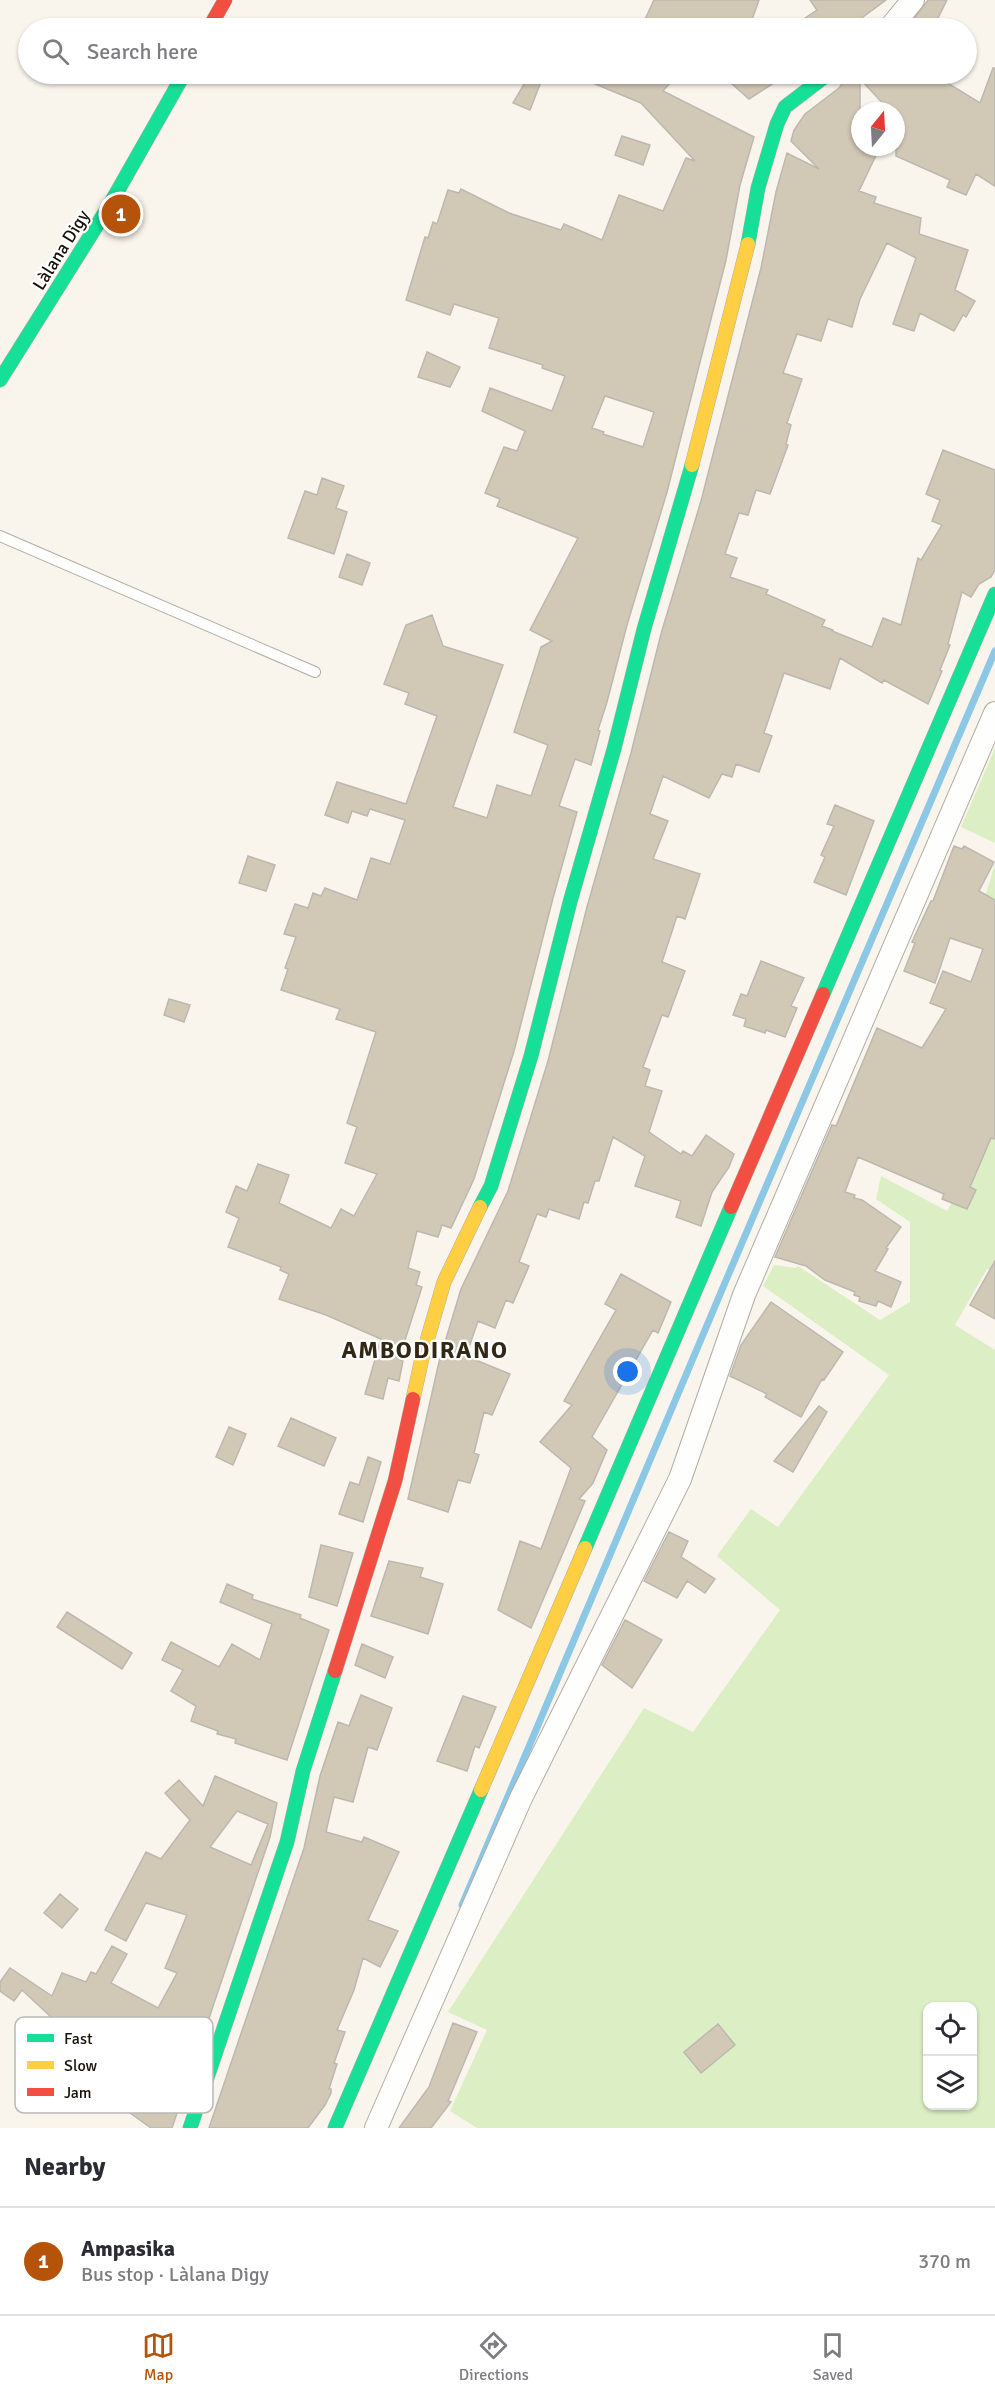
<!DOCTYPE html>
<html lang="en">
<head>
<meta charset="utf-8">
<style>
  body { margin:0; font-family:Signika,sans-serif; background:#f7f7f7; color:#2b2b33 }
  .controls { position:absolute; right:18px; bottom:18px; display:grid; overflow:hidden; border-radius:12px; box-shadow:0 2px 4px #0004 }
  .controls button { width:54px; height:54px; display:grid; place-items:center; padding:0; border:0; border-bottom:2px solid #e1e1e2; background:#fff; color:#2b2b33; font:30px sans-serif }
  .compass { position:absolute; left:851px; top:102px; width:54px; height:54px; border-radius:50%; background:#fff; box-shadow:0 2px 4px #0004; rotate:18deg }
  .you { position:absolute; left:628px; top:1372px; width:21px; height:21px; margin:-15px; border:4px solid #fff; border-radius:50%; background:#1a73e8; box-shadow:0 0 0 9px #1a73e833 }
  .badge { display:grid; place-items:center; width:39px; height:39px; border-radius:50%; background:#b45309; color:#fff; font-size:20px; font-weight:700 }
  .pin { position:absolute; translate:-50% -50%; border:3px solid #fff; box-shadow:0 2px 6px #0006 }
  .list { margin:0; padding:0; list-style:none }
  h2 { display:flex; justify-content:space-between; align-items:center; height:78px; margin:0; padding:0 24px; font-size:26px }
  h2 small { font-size:20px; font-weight:400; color:#7c7c81 }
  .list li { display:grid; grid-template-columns:39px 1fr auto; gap:18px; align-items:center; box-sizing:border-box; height:108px; padding:0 24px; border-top:2px solid #e1e1e2 }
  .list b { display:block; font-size:22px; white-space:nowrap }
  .list p { margin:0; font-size:20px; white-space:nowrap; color:#7c7c81 }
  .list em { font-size:20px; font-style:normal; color:#7c7c81 }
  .icon { flex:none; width:33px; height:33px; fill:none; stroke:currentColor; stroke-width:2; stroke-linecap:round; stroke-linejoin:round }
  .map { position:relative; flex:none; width:995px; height:2128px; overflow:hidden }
  .search { position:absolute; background:#fff; box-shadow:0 2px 4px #0004; left:18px; right:18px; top:18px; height:66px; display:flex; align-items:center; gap:15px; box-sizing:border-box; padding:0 21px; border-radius:33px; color:#7c7c81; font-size:22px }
  .sheet { height:186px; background:#fff }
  nav { display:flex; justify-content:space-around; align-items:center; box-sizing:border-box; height:84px; border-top:2px solid #e1e1e2; background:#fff; font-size:16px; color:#7c7c81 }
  nav a { display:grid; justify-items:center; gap:3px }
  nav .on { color:#b45309 }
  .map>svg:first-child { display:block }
  .green { fill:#dceec3; fill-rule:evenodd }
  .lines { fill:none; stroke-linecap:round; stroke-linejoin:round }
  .stream { stroke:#8cc8e6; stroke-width:7 }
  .building { fill:#d2c8b6; stroke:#bcb8b0; stroke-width:1.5; fill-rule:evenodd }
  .lane-casing { stroke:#b1ada4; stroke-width:12 }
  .street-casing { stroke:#b1ada4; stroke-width:24 }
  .fast-casing { stroke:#b1ada4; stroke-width:15 }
  .slow-casing { stroke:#b1ada4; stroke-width:15 }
  .jam-casing { stroke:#b1ada4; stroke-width:15 }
  .lane { stroke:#fefefc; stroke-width:10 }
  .street { stroke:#fefefc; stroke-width:22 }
  .fast { stroke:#16e098; stroke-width:14 }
  .slow { stroke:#ffcf43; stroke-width:14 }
  .jam { stroke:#f24e42; stroke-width:14 }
  .labels { text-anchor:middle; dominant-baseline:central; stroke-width:4.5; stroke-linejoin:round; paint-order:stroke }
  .street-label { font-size:18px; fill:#161109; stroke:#fff }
  .district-label { font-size:24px; font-weight:bold; letter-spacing:1.5px; fill:#322815; stroke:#fff }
  .key { fill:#fff; stroke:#b9b8b5; stroke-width:1.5 }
  .key-label { font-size:16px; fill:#161109 }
</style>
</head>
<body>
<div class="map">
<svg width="995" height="2128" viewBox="0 0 995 2128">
  <rect width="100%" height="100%" fill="#f9f5ec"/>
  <path class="green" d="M995,748V843L961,827Z
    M995,864V923L980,913Z
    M995,1127V1273L987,1269L955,1325L995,1350V2128H477L450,2111L487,2030L448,2012L644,1708L693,1732L780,1610L717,1556L751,1509L778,1527L889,1375L763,1286L774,1265L796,1268L798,1266L880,1320L910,1302V1222L876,1199L881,1176L947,1211ZM928,2006H972V2106H928Z"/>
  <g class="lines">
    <path class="stream" d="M462,1905L724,1285L995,651"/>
  </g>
  <path class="building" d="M654,0H759L749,28H641Z
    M810,0H886L848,28H790L817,10Z
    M928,0H947L933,28H907Z
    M993,68H995V186L976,174L966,195L947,187L950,180L896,156V111H890L860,79V147H880L859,191L876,197L874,203L921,218L919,234L968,250L955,290L975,301L966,317L963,315L954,331L920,313L914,331L893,324L916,258L887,243L860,299L852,327L828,319L821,341L797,334L783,373L802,379L787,423L791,425L786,444L788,445L770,494L756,490L748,515L739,513L725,554L737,558L730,577L768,590L766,594L825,620L822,626L833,630L832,631L872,647L883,618L901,625L918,558L921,560L942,525L932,521L940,500L926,494L943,450L995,470V570L991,577L979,584L971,597L962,592L948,644L950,645L940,670L942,671L928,704L884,680L882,683L840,658L830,689L784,673L764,733L772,736L759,772L736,764L732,777L722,774L709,798L663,776L650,814L668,821L653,859L700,874L685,919L677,916L662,962L685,971L668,1017L662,1015L643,1067L650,1070L645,1086L662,1091L649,1132L681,1154L683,1151L692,1156L706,1135L734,1154L729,1167L712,1192L701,1226L676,1217L681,1201L635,1186L645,1156L613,1137L599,1181H595L588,1203L584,1202L579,1219L549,1209L546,1217L537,1214L519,1262L529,1266L513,1303L506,1300L495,1328L478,1321L466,1356L510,1374L492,1415L484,1412L474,1453L479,1455L470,1483L458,1480L448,1512L408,1499L439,1362L461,1289L508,1191L548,1061L587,907L631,753L661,634L701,501L761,268L776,192L787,153L819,169L791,141L794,130L805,114L839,88L844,81L846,74H933L980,103Z
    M530,74H544L530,110L513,103Z
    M571,74H678L663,91L754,137L740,185L726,260L667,492L627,625L607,702L598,730L600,731L591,765L575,759L559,806L577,812L553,898L514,1051L474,1179L451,1228L442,1225L438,1237L417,1231L408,1268L420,1272L416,1285L422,1287L399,1359L403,1361L399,1381L388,1378L383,1399L365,1394L381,1339L326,1315L279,1299L289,1274L280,1270L281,1267L228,1247L239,1218L226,1212L236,1186L247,1191L258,1164L289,1175L279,1203L331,1228L341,1209L354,1216L377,1174L345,1163L357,1127L347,1123L376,1032L336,1019L340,1009L281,990L288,969L285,968L296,937L284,934L295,904L308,908L313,893L321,896L325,888L357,900L371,858L390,864L405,820L370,809L367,816L352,811L348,823L325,815L337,782L406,804L437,716L405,704L409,693L384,684L406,625L432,615L443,646L503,665L453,807L487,818L497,785L531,796L548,745L514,732L541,647L552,641L530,630L578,538L497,506L500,499L485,493L504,447L517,451L525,431L482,411L490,388L552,411L565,376L542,368L543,365L489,348L499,318L454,304L450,315L406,300L425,237L428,238L433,222L437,224L448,190L459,193L461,189L509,213L561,230L564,224L602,240L619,195L663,211L686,158L695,161L641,103ZM605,396L654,412L643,447L603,434L604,432L592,428Z
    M721,74H788L749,99Z
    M622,136L650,145L643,165L615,155Z
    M427,352L460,367L450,387L418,377Z
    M322,478L344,486L336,508L347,512L334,554L288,538L305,491L317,495Z
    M347,554L370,563L362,585L339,577Z
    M835,805L874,821L846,895L814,882L825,857L821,855L834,826L827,824Z
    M954,846L962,849L964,846L994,862L979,891L995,900V1139L991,1138L970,1187L976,1190L967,1209L942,1199L944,1194L858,1157L845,1192L855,1195L854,1198L862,1200L901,1227L886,1248L888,1249L875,1271L901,1282L891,1307L878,1301L876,1306L859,1301L860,1297L854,1295L855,1292L825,1280L806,1266L775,1257L832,1125L836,1126L877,1028L922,1048L946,1009L930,1003L943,971L971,982L983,949L950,938L935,983L904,971L915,943L912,942L931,901H933Z
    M248,856L275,865L266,891L239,883Z
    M761,961L804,978L791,1006L797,1008L785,1037L766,1030L765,1033L744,1026L746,1019L733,1015L741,994L747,996Z
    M169,999L190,1005L184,1022L164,1015Z
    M995,1261V1319L970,1305Z
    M621,1274L671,1302L658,1333L653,1330L592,1437L607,1450L593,1483L579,1499L585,1501L531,1628L498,1610L520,1541L541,1549L571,1468L540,1442L572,1405L564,1401L616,1310L605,1304Z
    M771,1302L843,1352L824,1380L822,1379L801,1417L765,1397L767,1394L730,1376L741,1345Z
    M819,1406L827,1412L793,1472L774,1461Z
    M291,1418L336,1438L324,1466L278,1446Z
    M229,1427L246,1434L233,1465L216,1457Z
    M368,1457L381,1462L363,1522L339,1514L350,1482L359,1485Z
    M669,1532L688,1541L681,1557L715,1579L705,1593L687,1581L677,1598L644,1581Z
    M321,1545L353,1553L337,1606L309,1597Z
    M389,1561L423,1568L420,1577L443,1584L428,1634L371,1616Z
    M227,1584L253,1595L252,1599L301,1615L300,1618L329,1630L287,1760L235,1743L236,1739L217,1734L218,1731L191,1721L196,1706L171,1691L183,1670L162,1660L171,1642L219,1667L232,1644L260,1660L272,1624L220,1602Z
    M67,1612L132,1653L122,1669L57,1627Z
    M625,1620L662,1640L632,1688L602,1665Z
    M362,1644L393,1657L385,1678L355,1665Z
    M361,1695L392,1708L377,1750L368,1747L353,1802L334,1797L326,1832L362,1842L364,1837L399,1852L368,1920L398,1931L380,1967L363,1958L354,1990L337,2030L345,2032L334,2063L337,2064L329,2089H331V2093L325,2105L308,2128H209L304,1848L320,1776L338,1722L349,1726Z
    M463,1696L496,1707L479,1748L475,1746L467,1771L437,1761Z
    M215,1776L277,1803L270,1837L172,2128H151L108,2097L64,2057L78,2042L22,1990L14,2001L0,1991V1982L10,1968L52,1996L62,1973L86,1982L91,1972L96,1974L112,1946L127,1954L111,1983L158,2008L177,1973L165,1968L187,1915L146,1903L126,1941L105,1930L146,1852L161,1859L190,1820L165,1793L179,1780L203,1806ZM237,1811L268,1824L251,1865L210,1847Z
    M60,1894L78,1909L62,1928L44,1913Z
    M453,2023L477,2032L448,2101L451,2102L431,2128H399L429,2087Z
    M718,2024L735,2045L701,2073L684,2052Z"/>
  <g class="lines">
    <g class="lane-casing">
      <path id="lane" d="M0,536L315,672"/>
    </g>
    <g class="street-casing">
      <path id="street" d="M890,28L913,0
        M376,2128L521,1798L680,1479L744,1295L995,713"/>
    </g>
    <g class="fast-casing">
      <path id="fast" d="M748,244L758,188L777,124L785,107L828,74
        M0,380L109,206L184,74
        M823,994L995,594
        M480,1207L491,1186L531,1056L570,902L614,749L644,629L692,465
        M585,1548L731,1207
        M190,2128L287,1842L303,1771L335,1671
        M335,2128L481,1790"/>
    </g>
    <g class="slow-casing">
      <path id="slow" d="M692,465L748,244
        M413,1399L422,1358L444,1282L480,1207
        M481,1790L585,1548"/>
    </g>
    <g class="jam-casing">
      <path id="jam" d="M209,28L225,0
        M731,1207L823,994
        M335,1671L395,1481L413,1399"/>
    </g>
    <use href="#lane" class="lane"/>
    <use href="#street" class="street"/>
    <use href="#fast" class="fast"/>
    <use href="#slow" class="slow"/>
    <use href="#jam" class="jam"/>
  </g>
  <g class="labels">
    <g class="street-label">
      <text transform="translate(61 250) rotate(-58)">Làlana Digy</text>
    </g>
    <g class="district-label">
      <text x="425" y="1350">AMBODIRANO</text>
    </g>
  </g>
  <rect x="15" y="2017" width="198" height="96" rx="9" class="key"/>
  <rect x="27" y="2034" width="27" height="8" fill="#16e098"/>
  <rect x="27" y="2061" width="27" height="8" fill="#ffcf43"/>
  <rect x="27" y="2088" width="27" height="8" fill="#f24e42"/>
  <g class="key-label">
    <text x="64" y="2044">Fast</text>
    <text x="64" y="2071">Slow</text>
    <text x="64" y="2098">Jam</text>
  </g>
</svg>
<div class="controls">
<button><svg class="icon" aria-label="locate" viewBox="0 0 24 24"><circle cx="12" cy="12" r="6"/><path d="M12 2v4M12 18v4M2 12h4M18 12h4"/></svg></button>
<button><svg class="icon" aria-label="layers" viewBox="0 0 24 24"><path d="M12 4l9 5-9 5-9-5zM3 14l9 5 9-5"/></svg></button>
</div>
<svg class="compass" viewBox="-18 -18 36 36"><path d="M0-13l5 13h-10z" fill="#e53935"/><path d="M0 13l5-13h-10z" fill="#7c7c81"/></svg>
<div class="you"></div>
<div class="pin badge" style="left:121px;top:214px">1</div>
<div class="search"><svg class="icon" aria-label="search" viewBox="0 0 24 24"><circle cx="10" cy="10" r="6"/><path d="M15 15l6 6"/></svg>Search here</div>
</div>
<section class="sheet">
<h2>Nearby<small></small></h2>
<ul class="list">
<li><span class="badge">1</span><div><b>Ampasika</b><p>Bus stop · Làlana Digy</p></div><em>370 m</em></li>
</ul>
</section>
<nav>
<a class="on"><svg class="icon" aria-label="map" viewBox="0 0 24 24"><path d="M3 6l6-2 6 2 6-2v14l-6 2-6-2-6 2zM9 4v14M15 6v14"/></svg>Map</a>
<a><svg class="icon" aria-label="directions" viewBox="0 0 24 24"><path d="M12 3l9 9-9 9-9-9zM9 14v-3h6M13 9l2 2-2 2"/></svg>Directions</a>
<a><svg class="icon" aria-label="saved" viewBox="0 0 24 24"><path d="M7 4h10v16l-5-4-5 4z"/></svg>Saved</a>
</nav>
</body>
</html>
